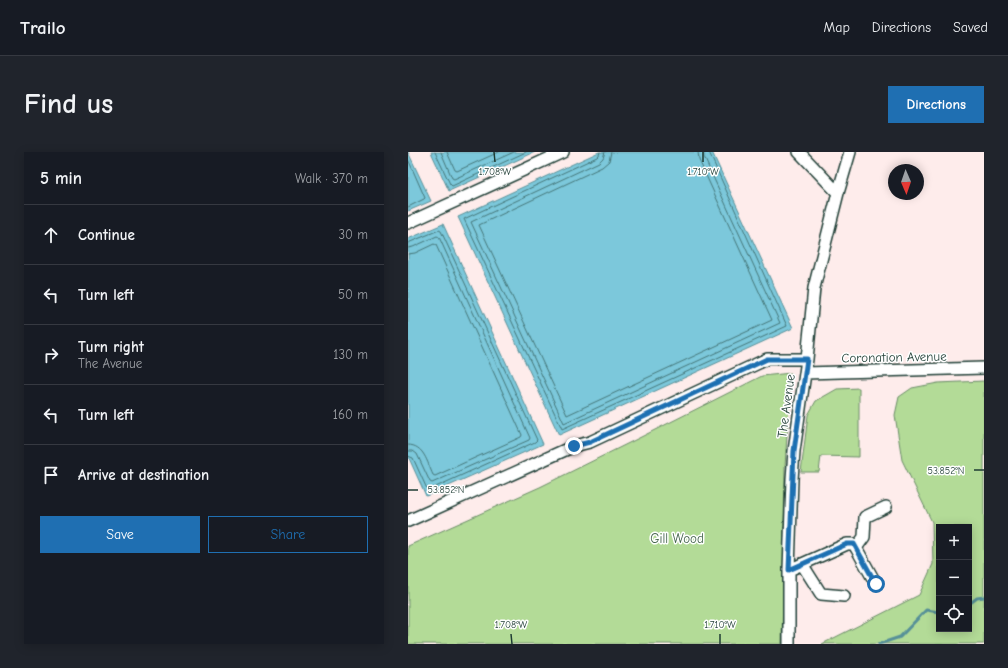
<!DOCTYPE html>
<html lang="en">
<head>
<meta charset="utf-8">
<style>
  body { margin:0; font-family:"Comic Neue",sans-serif; background:#20242c; color:#f1f3f6 }
  .controls { position:absolute; right:12px; bottom:12px; display:grid; overflow:hidden; border-radius:0px; box-shadow:0 2px 10px #0003 }
  .controls button { width:36px; height:36px; display:grid; place-items:center; padding:0; border:0; border-bottom:1px solid #363941; background:#171b24; color:#f1f3f6; font:20px sans-serif }
  .compass { position:absolute; left:480px; top:12px; width:36px; height:36px; border-radius:50%; background:#171b24; box-shadow:0 2px 10px #0003; rotate:178deg }
  .stop { position:absolute; width:12px; height:12px; margin:-9px; border:3px solid #1f6fb2; border-radius:50%; background:#fff }
  .stop.end { background:#1f6fb2; border-color:#fff; box-shadow:0 1px 4px #0008 }
  .list { margin:0; padding:0; list-style:none }
  h2 { display:flex; justify-content:space-between; align-items:center; height:52px; margin:0; padding:0 16px; font-size:17px }
  h2 small { font-size:13px; font-weight:400; color:#9ea1a6 }
  .list li { display:grid; grid-template-columns:26px 1fr auto; gap:12px; align-items:center; box-sizing:border-box; height:60px; padding:0 16px; border-top:1px solid #363941 }
  .list b { display:block; font-size:15px; white-space:nowrap }
  .list p { margin:0; font-size:13px; white-space:nowrap; color:#9ea1a6 }
  .list em { font-size:13px; font-style:normal; color:#9ea1a6 }
  .actions { display:flex; gap:8px; padding:12px 16px }
  .actions a { flex:1; padding:9px 0; border:1px solid #1f6fb2; border-radius:0px; text-align:center; font-size:14px; color:#1f6fb2 }
  .actions .main { background:#1f6fb2; color:#fff }
  .icon { flex:none; width:22px; height:22px; fill:none; stroke:currentColor; stroke-width:2; stroke-linecap:round; stroke-linejoin:round }
  .map { position:relative; flex:none; width:576px; height:492px; overflow:hidden; border-radius:0px }
  header { display:flex; align-items:center; gap:24px; box-sizing:border-box; height:56px; padding:0 20px; background:#171b24; border-bottom:1px solid #363941 }
  header strong { font-size:19px }
  nav { display:flex; gap:22px; margin-inline-start:auto; font-size:14px }
  .intro { display:flex; align-items:center; justify-content:space-between; box-sizing:border-box; height:96px; padding:0 24px }
  h1 { margin:0; font-size:28px }
  .button { padding:10px 18px; border-radius:0px; background:#1f6fb2; color:#fff; font-size:14px; font-weight:700 }
  main { display:flex; gap:24px; padding:0 24px }
  aside { flex:1; background:#171b24; border-radius:0px; box-shadow:0 2px 10px #0003 }
  .map>svg:first-child { display:block }
  .green { fill:#b3db97; stroke:#698c66; fill-rule:evenodd }
  .water { fill:#7cc8db; stroke:#579098 }
  .lines { fill:none; stroke-linecap:round; stroke-linejoin:round }
  .shore { stroke:#447577; stroke-width:1 }
  .stream { stroke:#579098; stroke-width:3 }
  .minor-casing { stroke:#1f3d34; stroke-width:14 }
  .minor { stroke:#fff; stroke-width:11 }
  .route { stroke:#1f6fb2; stroke-width:5 }
  .ticks { fill:none; stroke:#1f3d34; stroke-width:1.5 }
  .labels { text-anchor:middle; dominant-baseline:central; stroke-width:3; stroke-linejoin:round; paint-order:stroke }
  .street-label { font-size:13px; fill:#1f3d34; stroke:#fff }
  .park-label { font-size:13px; fill:#44644d; stroke:#fff }
  .ticks-label { font-size:10px; text-anchor:middle; fill:#1f3d34; stroke:#fff; stroke-width:3; stroke-linejoin:round; paint-order:stroke }
</style>
</head>
<body>
<header>
<strong>Trailo</strong>
<nav><a>Map</a><a>Directions</a><a>Saved</a></nav>
</header>
<div class="intro"><h1>Find us</h1><a class="button">Directions</a></div>
<main>
<aside>
<h2>5 min<small>Walk · 370 m</small></h2>
<ul class="list">
<li><svg class="icon" aria-label="ahead" viewBox="0 0 24 24"><path d="M12 20V5M6 11l6-6 6 6"/></svg><div><b>Continue</b></div><em>30 m</em></li>
<li><svg class="icon" aria-label="left" viewBox="0 0 24 24"><path d="M17 20v-9H6M10 6l-5 5 5 5"/></svg><div><b>Turn left</b></div><em>50 m</em></li>
<li><svg class="icon" aria-label="right" viewBox="0 0 24 24"><path d="M7 20v-9h11M14 6l5 5-5 5"/></svg><div><b>Turn right</b><p>The Avenue</p></div><em>130 m</em></li>
<li><svg class="icon" aria-label="left" viewBox="0 0 24 24"><path d="M17 20v-9H6M10 6l-5 5 5 5"/></svg><div><b>Turn left</b></div><em>160 m</em></li>
<li><svg class="icon" aria-label="arrive" viewBox="0 0 24 24"><path d="M6 21V4h12l-3 4 3 4H6"/></svg><div><b>Arrive at destination</b></div></li>
</ul>
<div class="actions"><a class="main">Save</a><a>Share</a></div>
</aside>
<div class="map">
<svg width="576" height="492" viewBox="0 0 576 492">
  <rect width="100%" height="100%" fill="#feeceb"/>
  <filter id="ink" filterUnits="userSpaceOnUse"><feTurbulence type="fractalNoise" baseFrequency=".025" numOctaves="2"/><feDisplacementMap in="SourceGraphic" scale="8" xChannelSelector="R" yChannelSelector="G"/><feConvolveMatrix kernelMatrix="1 2 1 2 8 2 1 2 1" color-interpolation-filters="sRGB"/></filter>
  <g filter="url(#ink)">
    <path class="green" d="M383,221L377,314L374,492H0V394L132,335L233,285L354,224Z
      M576,229V492H414L511,443L525,412L524,370L494,308L487,263L491,245L504,236L530,231ZM531,375H561V477H531Z
      M451,236V305L413,304L411,320H393L400,263L408,249L429,237Z"/>
    <path class="water" d="M0,0L23,49L0,59Z
      M23,0H127L41,39Z
      M191,0H304L385,176L151,283L50,65Z
      M35,72L135,292L18,344L0,304V87Z"/>
    <g class="lines">
      <path class="shore" d="M27,0L42,32L44,34L118,0
        M33,0L44,26L46,27L106,0
        M39,0L47,18L49,19L91,0
        M192,0L191,3L189,5L56,67L154,277L379,174L301,0
        M197,0L195,6L191,10L63,70L156,271L372,171L296,5V0
        M203,0L201,9L194,15L71,73L159,263L364,168L291,8L290,0
        M0,7L17,46L16,47L0,55
        M0,91L31,78L33,79L129,288L127,290L21,338L19,337L5,306L0,304
        M0,96L5,95L29,84L31,85L122,286L121,288L24,331L22,330L9,302L5,299H0
        M0,102L7,101L26,92L28,93L114,283L113,285L27,324L25,323C19,310 16,293 0,293"/>
      <path class="stream" d="M561,452L569,446L576,445
        M471,492L492,485L518,458L531,460"/>
      <g class="minor-casing">
        <path id="minor" d="M391,0L430,41
          M0,71L155,0
          M397,221L576,216
          M0,369L166,294L182,290L359,207H399
          M448,396L456,385L457,365L478,355
          M394,412L413,442L436,444
          M381,418L439,392H446L468,432
          M381,492V418L384,327L386,299L399,207L406,136L430,41L442,0"/>
      </g>
      <use href="#minor" class="minor"/>
    </g>
  </g>
  <g class="lines" filter="url(#ink)">
    <path class="route" d="M166,294L182,290L359,207H399L386,299L381,418L439,392H446L468,432"/>
  </g>
  <path class="ticks" d="M86,0L87,10M295,0V10M566,318H576M0,338H10M103,482L104,492M312,482V492"/>
  <g class="labels">
    <g class="street-label">
      <text transform="translate(486 205) rotate(-1)">Coronation Avenue</text>
      <text transform="translate(378 254) rotate(-82)">The Avenue</text>
    </g>
    <g class="park-label">
      <text x="269" y="386">Gill Wood</text>
    </g>
  </g>
  <g class="ticks-label">
    <text x="87" y="23">1.708°W</text>
    <text x="295" y="23">1.710°W</text>
    <text x="538" y="322">53.852°N</text>
    <text x="38" y="341">53.852°N</text>
    <text x="103" y="476">1.708°W</text>
    <text x="312" y="476">1.710°W</text>
  </g>
</svg>
<div class="controls">
<button>+</button>
<button>−</button>
<button><svg class="icon" aria-label="locate" viewBox="0 0 24 24"><circle cx="12" cy="12" r="6"/><path d="M12 2v4M12 18v4M2 12h4M18 12h4"/></svg></button>
</div>
<svg class="compass" viewBox="-18 -18 36 36"><path d="M0-13l5 13h-10z" fill="#e53935"/><path d="M0 13l5-13h-10z" fill="#9ea1a6"/></svg>
<div class="stop" style="left:468px;top:432px"></div>
<div class="stop end" style="left:166px;top:294px"></div>
</div>
</main>
</body>
</html>
